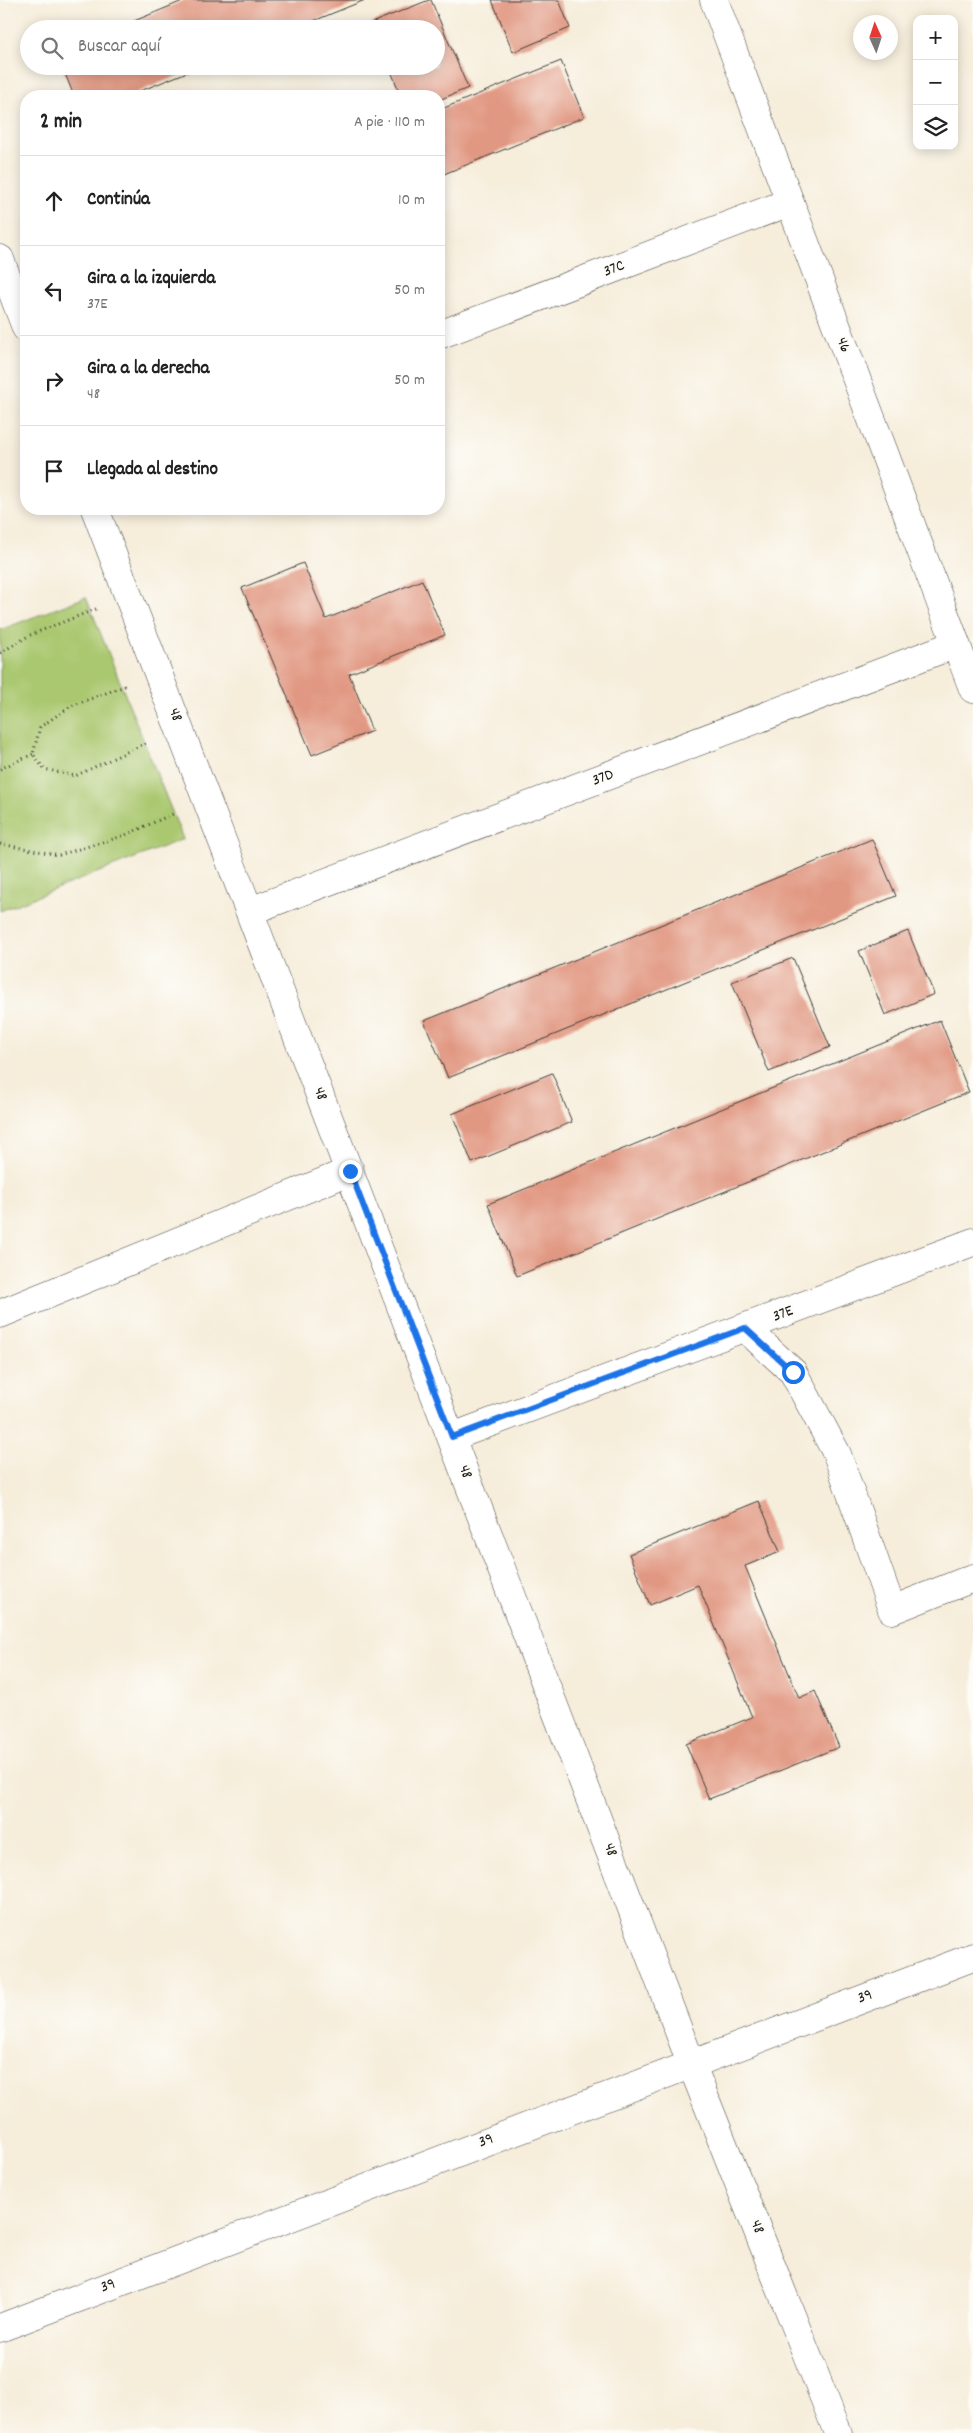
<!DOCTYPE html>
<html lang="es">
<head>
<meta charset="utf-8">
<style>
  body { margin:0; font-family:Dekko,sans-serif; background:#f2f2f2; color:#222 }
  .controls { position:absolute; right:15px; top:15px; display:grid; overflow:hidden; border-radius:10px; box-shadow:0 2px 12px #0003 }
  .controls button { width:45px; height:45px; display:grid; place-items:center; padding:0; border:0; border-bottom:1px solid #e0e0e0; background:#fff; color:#222; font:25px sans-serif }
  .compass { position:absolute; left:853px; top:15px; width:45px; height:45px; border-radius:50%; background:#fff; box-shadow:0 2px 12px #0003; rotate:357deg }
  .stop { position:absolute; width:15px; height:15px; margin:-11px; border:4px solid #1a73e8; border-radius:50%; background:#fff }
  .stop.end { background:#1a73e8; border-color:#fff; box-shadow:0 1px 5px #0008 }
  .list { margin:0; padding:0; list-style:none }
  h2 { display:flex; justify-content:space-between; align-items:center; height:65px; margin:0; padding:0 20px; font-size:21px }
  h2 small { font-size:16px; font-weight:400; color:#767676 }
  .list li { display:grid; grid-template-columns:32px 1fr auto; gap:15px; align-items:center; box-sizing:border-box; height:90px; padding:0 20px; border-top:1px solid #e0e0e0 }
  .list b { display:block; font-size:19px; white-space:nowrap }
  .list p { margin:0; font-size:16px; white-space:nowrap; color:#767676 }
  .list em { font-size:16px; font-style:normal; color:#767676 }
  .icon { flex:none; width:28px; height:28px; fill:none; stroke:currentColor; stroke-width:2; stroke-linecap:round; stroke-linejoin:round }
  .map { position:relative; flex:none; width:973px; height:2433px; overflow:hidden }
  .search { position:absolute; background:#fff; box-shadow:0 2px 12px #0003; left:20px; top:20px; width:425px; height:55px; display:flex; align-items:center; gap:12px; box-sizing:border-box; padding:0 18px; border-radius:28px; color:#767676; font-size:19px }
  .panel { position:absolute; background:#fff; box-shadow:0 2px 12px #0003; left:20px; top:90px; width:425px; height:425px; border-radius:20px }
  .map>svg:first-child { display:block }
  .green { fill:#aac86f; stroke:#637246 }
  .building { fill:#e19882 }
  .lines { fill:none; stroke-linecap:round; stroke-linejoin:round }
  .minor-casing { stroke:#3d3b38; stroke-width:29 }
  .path { stroke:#3d3b38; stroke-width:3; stroke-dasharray:1 4; stroke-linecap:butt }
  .minor { stroke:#fff; stroke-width:28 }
  .route { stroke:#1a73e8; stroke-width:6 }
  .labels { text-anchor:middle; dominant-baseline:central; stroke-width:4; stroke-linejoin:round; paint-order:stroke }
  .street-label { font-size:16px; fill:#1c1c1c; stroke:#fdfcf7 }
</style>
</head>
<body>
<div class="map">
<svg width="973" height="2433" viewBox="0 0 973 2433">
  <rect width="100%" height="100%" fill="#fdfcf7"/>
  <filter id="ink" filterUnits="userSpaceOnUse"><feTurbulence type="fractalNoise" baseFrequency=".02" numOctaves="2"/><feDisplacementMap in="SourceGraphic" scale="10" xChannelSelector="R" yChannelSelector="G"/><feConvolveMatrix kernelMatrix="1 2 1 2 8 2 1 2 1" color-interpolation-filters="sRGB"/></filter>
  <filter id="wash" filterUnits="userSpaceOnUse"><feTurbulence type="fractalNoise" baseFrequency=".0096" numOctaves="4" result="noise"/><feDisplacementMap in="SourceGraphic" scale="20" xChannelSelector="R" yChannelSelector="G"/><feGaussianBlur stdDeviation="1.12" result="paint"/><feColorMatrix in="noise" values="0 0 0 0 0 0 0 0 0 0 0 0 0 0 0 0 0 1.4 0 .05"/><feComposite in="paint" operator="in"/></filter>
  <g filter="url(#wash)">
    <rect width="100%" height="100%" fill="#f6edda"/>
    <path class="green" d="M86,597L183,839L0,911V630Z"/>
    <g id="blocks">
      <path class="building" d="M185,0H365L294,29H115Z
        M429,0H431L468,88L439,100V96H401L389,66H436V29H374L371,23Z
        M492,0H559L570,28L513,52Z
        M561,61L584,117L439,176V110Z
        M62,66H202L128,96H74Z
        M303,563L326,619L422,580L445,635L349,674L372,731L312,755L242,588Z
        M872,839L896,896L448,1078L424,1021Z
        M908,931L934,994L885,1015L859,951Z
        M793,958L830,1047L769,1072L732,982Z
        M940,1020L969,1092L517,1276L488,1204Z
        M552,1073L572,1122L472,1163L452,1114Z
        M759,1501L780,1552L745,1566L799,1698L815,1691L839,1747L709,1799L686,1744L752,1717L698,1585L650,1605L629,1554Z"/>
    </g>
  </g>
  <g filter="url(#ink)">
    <use href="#blocks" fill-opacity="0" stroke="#3d3b38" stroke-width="1"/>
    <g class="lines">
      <g class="minor-casing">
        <path id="minor" d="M714,0L973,689
          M0,259L26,328
          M439,335L790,202
          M95,509L691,2063L838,2433
          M250,911L956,644
          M0,1314L350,1171
          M745,1328L793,1372L837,1454L892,1610L973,1578
          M452,1437L973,1242
          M0,2328L973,1957"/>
      </g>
      <path class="path" d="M0,653L30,635L96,609
        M125,686L71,706L40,727L33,754L44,769L75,776L148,742
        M0,769L33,754
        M0,844L59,855L123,836L173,814"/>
      <use href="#minor" class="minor"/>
    </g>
  </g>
  <g class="lines" filter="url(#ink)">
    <path class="route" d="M350,1171L452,1437L745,1328L793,1372"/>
  </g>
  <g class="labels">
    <g class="street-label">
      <text transform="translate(614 269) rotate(-21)">37C</text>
      <text transform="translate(843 345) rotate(69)">46</text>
      <text transform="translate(175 715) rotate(69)">48</text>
      <text transform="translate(603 778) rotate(-21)">37D</text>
      <text transform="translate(320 1094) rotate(69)">48</text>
      <text transform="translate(783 1314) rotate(-21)">37E</text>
      <text transform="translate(465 1472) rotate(69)">48</text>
      <text transform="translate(610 1850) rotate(69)">48</text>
      <text transform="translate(865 1997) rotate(-21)">39</text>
      <text transform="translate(486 2141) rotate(-21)">39</text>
      <text transform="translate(757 2227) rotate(68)">48</text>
      <text transform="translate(108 2286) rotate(-21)">39</text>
    </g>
  </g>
</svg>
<div class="controls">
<button>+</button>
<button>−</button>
<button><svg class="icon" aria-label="layers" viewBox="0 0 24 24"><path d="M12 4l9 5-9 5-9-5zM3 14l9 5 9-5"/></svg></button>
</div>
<svg class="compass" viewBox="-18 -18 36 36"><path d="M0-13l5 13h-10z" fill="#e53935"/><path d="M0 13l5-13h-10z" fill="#767676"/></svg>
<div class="stop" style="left:793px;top:1372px"></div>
<div class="stop end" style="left:350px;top:1171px"></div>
<div class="search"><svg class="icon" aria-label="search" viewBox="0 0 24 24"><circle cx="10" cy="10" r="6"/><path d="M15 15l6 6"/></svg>Buscar aquí</div>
<section class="panel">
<h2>2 min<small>A pie · 110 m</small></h2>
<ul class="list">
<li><svg class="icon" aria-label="ahead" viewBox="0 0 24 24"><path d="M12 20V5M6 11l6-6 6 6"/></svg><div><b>Continúa</b></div><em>10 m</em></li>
<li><svg class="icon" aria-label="left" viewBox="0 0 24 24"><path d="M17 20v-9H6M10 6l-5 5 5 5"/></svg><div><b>Gira a la izquierda</b><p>37E</p></div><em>50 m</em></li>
<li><svg class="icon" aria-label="right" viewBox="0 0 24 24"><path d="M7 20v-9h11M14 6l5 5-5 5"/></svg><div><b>Gira a la derecha</b><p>48</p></div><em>50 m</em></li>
<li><svg class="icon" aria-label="arrive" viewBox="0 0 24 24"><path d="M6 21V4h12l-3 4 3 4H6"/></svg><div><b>Llegada al destino</b></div></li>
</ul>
</section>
</div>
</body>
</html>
